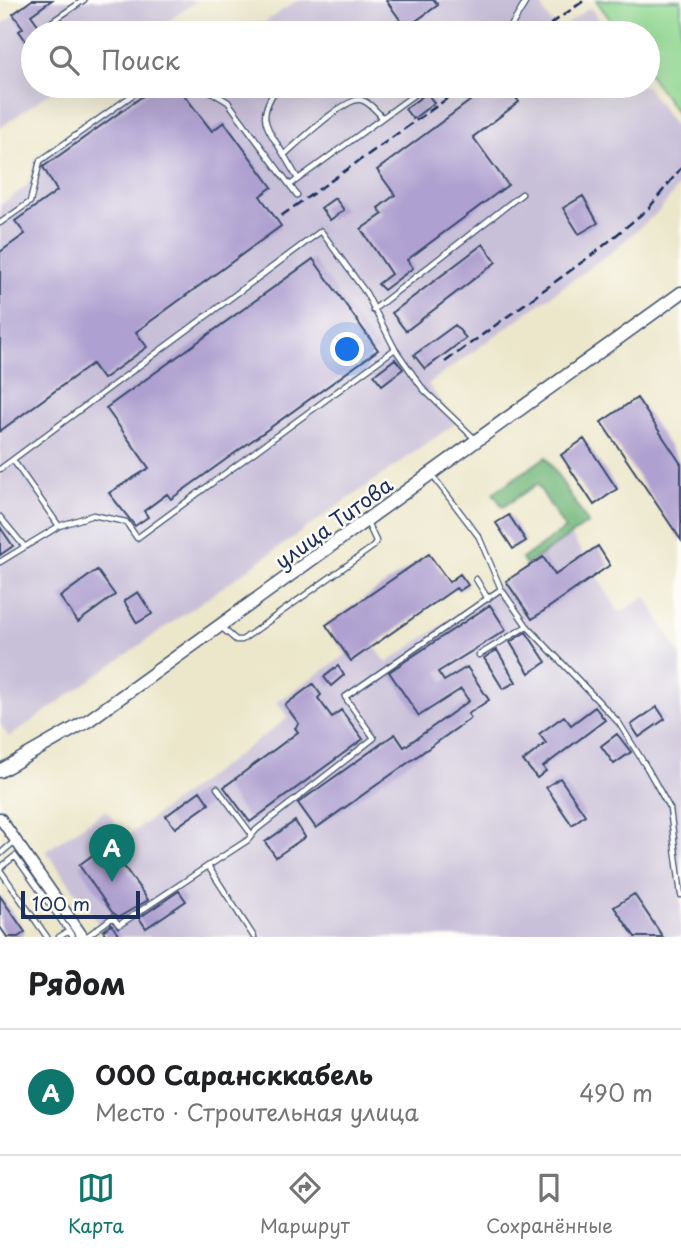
<!DOCTYPE html>
<html lang="ru">
<head>
<meta charset="utf-8">
<style>
  body { margin:0; font-family:"Playpen Sans",sans-serif; background:#f2f2f2; color:#202124 }
  .scale { position:absolute; left:21px; bottom:18px; width:119px; box-sizing:border-box; padding-left:7px; border:4px solid #1b2f5e; border-top:0; font-size:19px; line-height:24px; white-space:nowrap; color:#1b2f5e; -webkit-text-stroke:5px #fdfcf7; paint-order:stroke }
  .you { position:absolute; left:348px; top:350px; width:24px; height:24px; margin:-18px; border:5px solid #fff; border-radius:50%; background:#1a73e8; box-shadow:0 0 0 10px #1a73e833 }
  .badge { display:grid; place-items:center; width:46px; height:46px; border-radius:50%; background:#0f766e; color:#fff; font-size:23px; font-weight:700 }
  .pin { position:absolute; translate:-50% -58px; filter:drop-shadow(0 2px 4px #0008) }
  .pin::after { content:''; position:absolute; top:37px; width:24px; height:21px; background:inherit; clip-path:polygon(0 0,100% 0,50% 100%) }
  .list { margin:0; padding:0; list-style:none }
  h2 { display:flex; justify-content:space-between; align-items:center; height:91px; margin:0; padding:0 28px; font-size:30px }
  h2 small { font-size:23px; font-weight:400; color:#757577 }
  .list li { display:grid; grid-template-columns:46px 1fr auto; gap:21px; align-items:center; box-sizing:border-box; height:126px; padding:0 28px; border-top:2px solid #e0e0e0 }
  .list b { display:block; font-size:26px; white-space:nowrap }
  .list p { margin:0; font-size:23px; white-space:nowrap; color:#757577 }
  .list em { font-size:23px; font-style:normal; color:#757577 }
  .icon { flex:none; width:38px; height:38px; fill:none; stroke:currentColor; stroke-width:2; stroke-linecap:round; stroke-linejoin:round }
  .map { position:relative; flex:none; width:681px; height:937px; overflow:hidden }
  .search { position:absolute; background:#fff; box-shadow:0 7px 28px #0002; left:21px; right:21px; top:21px; height:77px; display:flex; align-items:center; gap:18px; box-sizing:border-box; padding:0 24px; border-radius:38px; color:#757577; font-size:26px }
  .sheet { height:217px; background:#fff }
  nav { display:flex; justify-content:space-around; align-items:center; box-sizing:border-box; height:98px; border-top:2px solid #e0e0e0; background:#fff; font-size:19px; color:#757577 }
  nav a { display:grid; justify-items:center; gap:4px }
  nav .on { color:#0f766e }
  .map>svg:first-child { display:block }
  .industrial { fill:#c8bfd8 }
  .green { fill:#91d892; stroke:#568478; stroke-width:2 }
  .forest { fill:#74b87c; stroke:#48746d; stroke-width:2 }
  .building { fill:#aea0d0 }
  .lines { fill:none; stroke-linecap:round; stroke-linejoin:round }
  .service-casing { stroke:#3a4b6e; stroke-width:7 }
  .tertiary-casing { stroke:#3a4b6e; stroke-width:13 }
  .secondary-casing { stroke:#3a4b6e; stroke-width:15 }
  .service { stroke:#fff; stroke-width:4.5 }
  .tertiary { stroke:#fff; stroke-width:10 }
  .secondary { stroke:#fff; stroke-width:12 }
  .rail { stroke:#1b2f5e; stroke-width:2.5; stroke-dasharray:10 5; stroke-linecap:butt }
  .labels { text-anchor:middle; dominant-baseline:central; stroke-width:5; stroke-linejoin:round; paint-order:stroke }
  .street-label { font-size:21px; fill:#1b2f5e; stroke:#fdfcf7 }
</style>
</head>
<body>
<div class="map">
<svg width="681" height="937" viewBox="0 0 681 937">
  <rect width="100%" height="100%" fill="#fdfcf7"/>
  <filter id="ink" filterUnits="userSpaceOnUse"><feTurbulence type="fractalNoise" baseFrequency=".0143" numOctaves="2"/><feDisplacementMap in="SourceGraphic" scale="14" xChannelSelector="R" yChannelSelector="G"/><feConvolveMatrix kernelMatrix="1 2 1 2 8 2 1 2 1" color-interpolation-filters="sRGB"/></filter>
  <filter id="wash" filterUnits="userSpaceOnUse"><feTurbulence type="fractalNoise" baseFrequency=".00686" numOctaves="4" result="noise"/><feDisplacementMap in="SourceGraphic" scale="28" xChannelSelector="R" yChannelSelector="G"/><feGaussianBlur stdDeviation="1.57" result="paint"/><feColorMatrix in="noise" values="0 0 0 0 0 0 0 0 0 0 0 0 0 0 0 0 0 1.4 0 .05"/><feComposite in="paint" operator="in"/></filter>
  <g filter="url(#wash)">
    <rect width="100%" height="100%" fill="#ece7cb"/>
    <path class="industrial" d="M36,0H198L151,33H33V86H59L0,128V26Z
      M298,0H541L544,12L558,31L590,7L609,33H248Z
      M135,86H646L681,136V184L659,211L613,251L428,384L456,423L9,737L0,724V205L28,185L36,158Z
      M571,535L619,612L646,597L681,656V937H108L46,851L106,810L126,837L288,718L277,702L369,639L387,663Z"/>
    <path class="green" d="M596,0H681V119L648,72V33H620Z"/>
    <path class="forest" d="M546,457L588,523L526,565L522,559L565,529L537,484L503,507L493,493Z"/>
    <g id="blocks">
      <path class="building" d="M32,0H52L31,15L44,33H33V51L19,31L23,28L13,14Z
        M386,0H434L438,5L406,28Z
        M157,86H177L212,131L224,122L272,187L260,196L281,226L136,332L147,347L103,379L92,364L0,431V252L25,234L15,221L57,191L43,167Z
        M490,86H508L519,102L473,137L508,185L407,260L413,268L384,290L378,284L391,274L361,229L383,214L378,208L395,195L377,170Z
        M427,93L434,103L413,119L405,109Z
        M583,196L598,223L579,234L563,208Z
        M335,198L344,210L330,220L321,208Z
        M483,244L496,262L406,331L392,313Z
        M313,259L378,350L171,499L167,494L144,511L148,517L135,526L109,493L149,468L106,408Z
        M455,325L466,338L425,369L414,355Z
        M395,359L403,369L382,385L374,375Z
        M637,398L681,464V540L601,422Z
        M584,439L617,489L594,505L561,455Z
        M509,515L526,541L513,549L496,523Z
        M0,527L13,546L0,555Z
        M598,546L610,565L532,619L506,581L543,557L555,575Z
        M429,554L449,582L460,574L468,585L459,591L456,588L351,661L326,625Z
        M97,570L115,595L78,622L60,597Z
        M138,592L152,614L137,623L124,601Z
        M490,605L506,630L438,672L444,681L467,667L489,700L468,714L471,718L316,828L298,803L395,734L404,747L469,701L461,689L419,716L389,672Z
        M526,632L546,662L529,673L510,642Z
        M497,650L516,682L503,689L484,658Z
        M338,666L344,675L331,686L324,677Z
        M313,684L321,695L318,698L332,717L341,710L363,739L250,822L224,787L298,732L295,728L299,724L285,705Z
        M595,707L605,720L543,767L546,771L537,778L523,761L546,743L539,734L564,716L571,725Z
        M657,707L665,719L639,737L631,725Z
        M617,734L631,752L614,764L601,746Z
        M560,778L585,815L572,825L546,787Z
        M200,791L209,804L175,828L166,816Z
        M295,821L305,837L276,857L265,842Z
        M108,844L148,900L119,917L112,912L79,865Z
        M179,891L186,901L146,928L139,918Z
        M634,894L663,937H635L614,907Z
        M0,896L25,932L18,937H7L0,927Z
        M111,925V924L120,937H107L103,931Z"/>
    </g>
  </g>
  <g filter="url(#ink)">
    <use href="#blocks" fill-opacity="0" stroke="#3a4b6e" stroke-width="2"/>
    <g class="lines">
      <g class="service-casing">
        <path id="service" d="M53,21L84,0
          M502,33L510,28L527,0
          M202,86L228,102L297,195
          M278,86C256,118 265,124 284,155
          M298,179L284,155C298,143 345,97 361,100C370,102 376,111 382,117
          M290,185L426,86
          M0,223L30,202L40,161L145,86
          M373,310L522,194
          M395,349L423,389L475,439
          M0,469L321,231L366,293L395,349L137,538L126,522L93,515L59,526L13,460
          M432,475L479,537L501,589
          M0,517L24,546
          M0,562L59,526
          M476,579L488,599
          M221,627L236,640H242L374,546L376,541L367,522
          M479,655L527,626
          M217,788L252,835
          M0,854L15,841
          M208,866L248,840L256,830L374,738L345,697L501,589L527,626L619,723L647,768L670,809L681,895
          M0,868L15,856L73,937
          M0,870L47,937
          M59,937L69,931
          M86,937L113,917L119,925L208,866L254,937"/>
      </g>
      <g class="tertiary-casing">
        <path id="tertiary" d="M0,818L83,937"/>
      </g>
      <g class="secondary-casing">
        <path id="secondary" d="M0,771L89,720L681,293"/>
      </g>
      <use href="#service" class="service"/>
      <use href="#tertiary" class="tertiary"/>
      <use href="#secondary" class="secondary"/>
      <path class="rail" d="M538,33L585,0
        M281,216L465,86
        M445,362L596,252L649,208L681,168"/>
    </g>
  </g>
  <g class="labels">
    <g class="street-label">
      <text transform="translate(333 522) rotate(-36)">улица Титова</text>
    </g>
  </g>
</svg>
<div class="scale">100 m</div>
<div class="you"></div>
<div class="pin badge" style="left:112px;top:882px">A</div>
<div class="search"><svg class="icon" aria-label="search" viewBox="0 0 24 24"><circle cx="10" cy="10" r="6"/><path d="M15 15l6 6"/></svg>Поиск</div>
</div>
<section class="sheet">
<h2>Рядом<small></small></h2>
<ul class="list">
<li><span class="badge">A</span><div><b>ООО Сарансккабель</b><p>Место · Строительная улица</p></div><em>490 m</em></li>
</ul>
</section>
<nav>
<a class="on"><svg class="icon" aria-label="map" viewBox="0 0 24 24"><path d="M3 6l6-2 6 2 6-2v14l-6 2-6-2-6 2zM9 4v14M15 6v14"/></svg>Карта</a>
<a><svg class="icon" aria-label="directions" viewBox="0 0 24 24"><path d="M12 3l9 9-9 9-9-9zM9 14v-3h6M13 9l2 2-2 2"/></svg>Маршрут</a>
<a><svg class="icon" aria-label="saved" viewBox="0 0 24 24"><path d="M7 4h10v16l-5-4-5 4z"/></svg>Сохранённые</a>
</nav>
</body>
</html>
